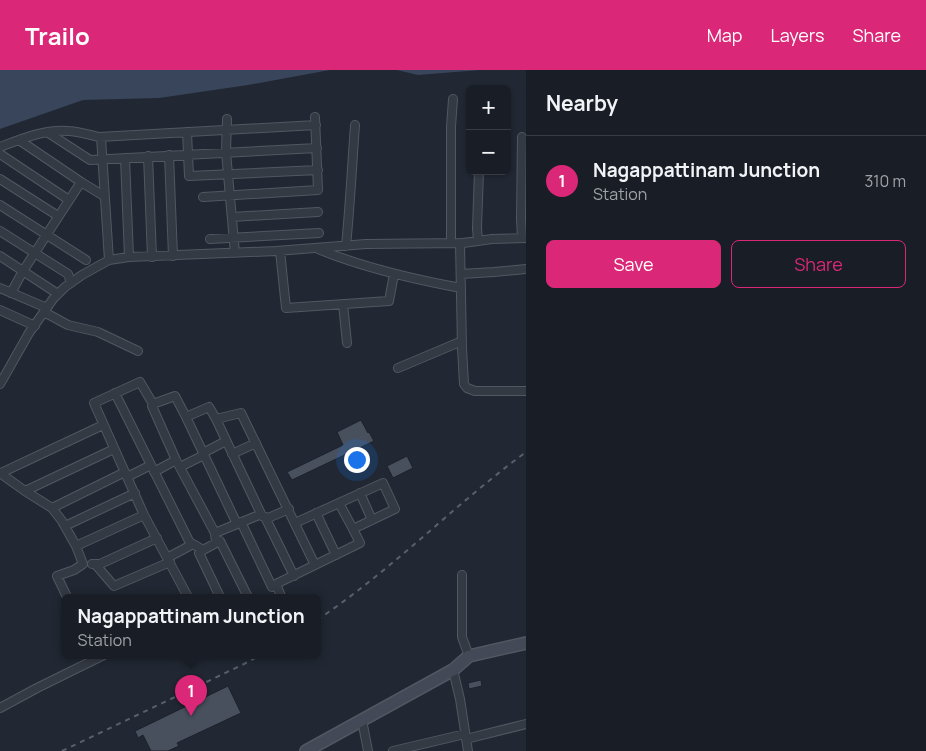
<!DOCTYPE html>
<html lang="en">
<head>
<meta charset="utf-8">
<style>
  body { margin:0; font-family:Manrope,sans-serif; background:#22272e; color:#f1f3f6 }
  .controls { position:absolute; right:15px; top:15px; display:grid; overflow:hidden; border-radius:8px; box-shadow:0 1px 4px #0004 }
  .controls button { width:45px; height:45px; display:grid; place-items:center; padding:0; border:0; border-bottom:1px solid #373c43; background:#191e26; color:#f1f3f6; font:25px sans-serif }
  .you { position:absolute; left:356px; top:389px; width:18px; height:18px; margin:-12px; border:4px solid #fff; border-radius:50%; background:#1a73e8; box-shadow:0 0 0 8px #1a73e833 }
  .badge { display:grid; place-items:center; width:32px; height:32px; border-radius:50%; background:#db2777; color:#fff; font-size:16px; font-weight:700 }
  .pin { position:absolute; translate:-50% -41px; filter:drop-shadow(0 1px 2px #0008) }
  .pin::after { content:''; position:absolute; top:26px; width:18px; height:15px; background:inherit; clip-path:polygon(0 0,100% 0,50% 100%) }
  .popup { position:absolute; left:61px; top:524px; width:260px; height:65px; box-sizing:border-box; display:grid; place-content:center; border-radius:8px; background:#191e26; filter:drop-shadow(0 1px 4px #0005); font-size:16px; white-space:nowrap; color:#9fa2a7 }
  .popup b { font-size:19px; color:#f1f3f6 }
  .popup::after { content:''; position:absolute; left:50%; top:100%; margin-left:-10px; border:10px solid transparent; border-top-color:#191e26 }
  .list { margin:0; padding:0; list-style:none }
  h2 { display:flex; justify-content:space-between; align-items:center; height:65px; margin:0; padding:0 20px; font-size:21px }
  h2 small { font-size:16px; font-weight:400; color:#9fa2a7 }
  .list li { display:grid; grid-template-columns:32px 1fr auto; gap:15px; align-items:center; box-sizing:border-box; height:90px; padding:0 20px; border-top:1px solid #373c43 }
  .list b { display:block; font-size:19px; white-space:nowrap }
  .list p { margin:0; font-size:16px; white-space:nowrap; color:#9fa2a7 }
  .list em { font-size:16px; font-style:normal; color:#9fa2a7 }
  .actions { display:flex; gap:10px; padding:15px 20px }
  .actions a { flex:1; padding:11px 0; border:1px solid #db2777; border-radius:8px; text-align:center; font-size:18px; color:#db2777 }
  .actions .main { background:#db2777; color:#fff }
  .map { position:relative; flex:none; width:526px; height:681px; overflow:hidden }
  header { display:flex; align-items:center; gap:30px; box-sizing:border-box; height:70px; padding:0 25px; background:#db2777; color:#fff }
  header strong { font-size:24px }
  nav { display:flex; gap:28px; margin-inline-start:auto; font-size:18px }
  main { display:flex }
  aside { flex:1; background:#191e26 }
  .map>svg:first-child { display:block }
  .water { fill:#38455b }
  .building { fill:#484f5d; stroke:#1c212a }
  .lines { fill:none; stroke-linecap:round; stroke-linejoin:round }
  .minor-casing { stroke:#525762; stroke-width:10 }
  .secondary-casing { stroke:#525762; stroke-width:14 }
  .minor { stroke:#343a44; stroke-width:8 }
  .secondary { stroke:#434956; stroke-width:11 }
  .rail { stroke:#59606d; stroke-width:2; stroke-dasharray:5 5; stroke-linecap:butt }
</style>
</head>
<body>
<header>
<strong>Trailo</strong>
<nav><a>Map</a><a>Layers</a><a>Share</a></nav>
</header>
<main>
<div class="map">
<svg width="526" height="681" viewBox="0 0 526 681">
  <rect width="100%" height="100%" fill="#212833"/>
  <path class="water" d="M0,0H330L248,15L159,28L83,30L0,59Z
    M397,0H480L418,5Z"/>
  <path class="building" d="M361,350L368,363L369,362L374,371L292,410L287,402L343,375L337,362Z
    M407,386L413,398L393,408L387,396Z
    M481,610L482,616L469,619L468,613Z
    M228,616L241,643L177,673L179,676L168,681H151L143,665L138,668L135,661Z"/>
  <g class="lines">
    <g class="minor-casing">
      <path id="minor" d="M227,49L226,82L235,183
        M47,62L90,90L317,78
        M187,62L189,106L318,100
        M101,67L109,190
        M19,70L81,112L104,126
        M0,77C21,69 45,59 68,61C78,61 89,65 99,67L316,55
        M0,84L69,130
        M169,85L173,186
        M148,86L152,187
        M125,88L129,187
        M0,109L58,146
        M203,127L318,120L315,47
        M0,135L86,190
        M232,147L318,142
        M0,161L68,204L71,213
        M522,168L521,149L522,67
        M210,169L319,163
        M478,171L477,158L479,101
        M451,173V57L453,29
        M460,173L462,278L464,314L467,318L475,321H526
        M346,176C350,136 352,96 355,55
        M318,179C364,198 412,209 461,218
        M280,181L286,238L389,231L394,204
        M0,186L58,224
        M461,204L494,202L526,199
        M0,218L47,238
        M11,223L23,201L81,112
        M343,234L347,273
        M0,240L35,256
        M44,242L68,255L98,262L138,281
        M398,298L462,271
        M0,314L29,263L53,229L65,217L82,205L109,190L129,187L276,181L366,174L463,173L492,169L526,168
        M115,323L191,475
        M153,334L152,336L176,390L215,463
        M186,347L237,454
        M216,349L262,446
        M203,383L226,371
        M232,384L256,373
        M180,397L204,385
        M154,402L176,390
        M0,403L25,421L52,438L62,451L76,476L83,494L74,500L57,506L67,527
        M1,403L103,355
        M127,407L151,395
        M25,421L114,379
        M360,423L372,450
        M339,433L353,459
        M52,438L125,402
        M316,443L336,485
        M265,447L294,506
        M241,452L272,517L276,514
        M65,456L135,423
        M216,473L220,471L248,527
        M76,476L144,445
        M203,480L199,483L220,527
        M167,488L193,474L203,480L216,473L215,463L259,445L268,448L289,439
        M92,494H100L157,468
        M95,494L114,516L170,492
        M462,505V567L469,586
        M188,527L144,445L94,333L140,312L153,334L175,326L186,347L209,337L216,349L241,343L315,495
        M278,527L281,526L276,514L360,473L353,459L395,439L383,413L295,453
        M453,600L460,629L468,681
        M0,638L37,618L104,585
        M362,650L368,681
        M466,669L526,654
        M393,681L465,664"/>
    </g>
    <g class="secondary-casing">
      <path id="secondary" d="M306,681L453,600L469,586L526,573"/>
    </g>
    <use href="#minor" class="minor"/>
    <use href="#secondary" class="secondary"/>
    <path class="rail" d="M317,550C392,500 454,435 526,382
      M62,681L244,594L261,585"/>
  </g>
</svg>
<div class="controls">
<button>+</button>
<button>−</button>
</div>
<div class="you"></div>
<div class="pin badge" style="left:191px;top:646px">1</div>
<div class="popup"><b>Nagappattinam Junction</b>Station</div>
</div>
<aside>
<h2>Nearby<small></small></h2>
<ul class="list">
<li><span class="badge">1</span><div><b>Nagappattinam Junction</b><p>Station</p></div><em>310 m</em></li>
</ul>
<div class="actions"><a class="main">Save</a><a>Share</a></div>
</aside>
</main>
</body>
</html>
